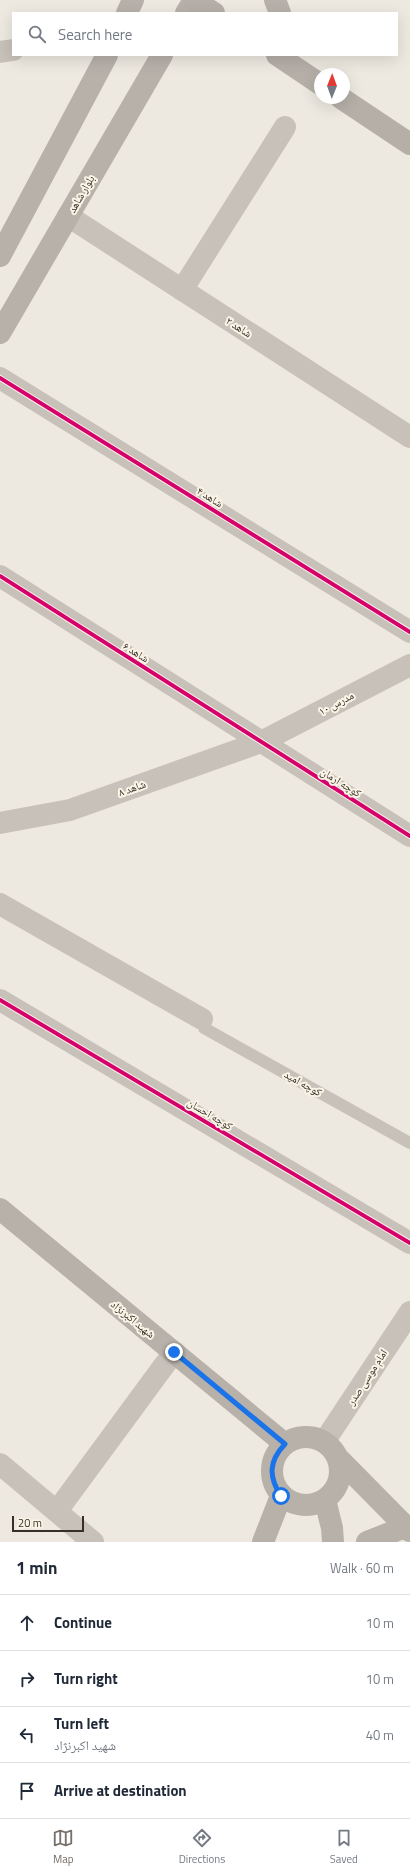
<!DOCTYPE html>
<html lang="en">
<head>
<meta charset="utf-8">
<style>
  body { margin:0; font-family:"Titillium Web","Noto Naskh Arabic",sans-serif; background:#f2f2f3; color:#1f2937 }
  .compass { position:absolute; left:314px; top:68px; width:36px; height:36px; border-radius:50%; background:#fff; box-shadow:0 4px 16px #0002; rotate:1deg }
  .scale { position:absolute; left:12px; bottom:10px; width:72px; box-sizing:border-box; padding-left:4px; border:2px solid #372e27; border-top:0; font-size:11px; line-height:14px; white-space:nowrap; color:#372e27; -webkit-text-stroke:3px #faf4e7; paint-order:stroke }
  .stop { position:absolute; width:12px; height:12px; margin:-9px; border:3px solid #1a73e8; border-radius:50%; background:#fff }
  .stop.end { background:#1a73e8; border-color:#fff; box-shadow:0 1px 4px #0008 }
  .list { margin:0; padding:0; list-style:none }
  h2 { display:flex; justify-content:space-between; align-items:center; height:52px; margin:0; padding:0 16px; font-size:17px }
  h2 small { font-size:13px; font-weight:400; color:#747a83 }
  .list li { display:grid; grid-template-columns:26px 1fr auto; gap:12px; align-items:center; box-sizing:border-box; height:56px; padding:0 16px; border-top:1px solid #e0e1e3 }
  .list b { display:block; font-size:15px; white-space:nowrap }
  .list p { margin:0; font-size:13px; white-space:nowrap; color:#747a83 }
  .list em { font-size:13px; font-style:normal; color:#747a83 }
  .icon { flex:none; width:22px; height:22px; fill:none; stroke:currentColor; stroke-width:2; stroke-linecap:round; stroke-linejoin:round }
  .map { position:relative; flex:none; width:410px; height:1542px; overflow:hidden }
  .search { position:absolute; background:#fff; box-shadow:0 4px 16px #0002; left:12px; right:12px; top:12px; height:44px; display:flex; align-items:center; gap:10px; box-sizing:border-box; padding:0 14px; border-radius:0px; color:#747a83; font-size:15px }
  .sheet { height:276px; background:#fff }
  nav { display:flex; justify-content:space-around; align-items:center; box-sizing:border-box; height:56px; border-top:1px solid #e0e1e3; background:#fff; font-size:11px; color:#747a83 }
  nav a { display:grid; justify-items:center; gap:2px }
  nav .on { color:#776f68 }
  .map>svg:first-child { display:block }
  .lines { fill:none; stroke-linecap:round; stroke-linejoin:round }
  .lane { stroke:#c7c1b9; stroke-width:12 }
  .street { stroke:#c7c1b9; stroke-width:22 }
  .secondary { stroke:#b7b1aa; stroke-width:22 }
  .primary { stroke:#b5afa8; stroke-width:22 }
  .cycleway-casing { stroke:#faf4e7; stroke-width:6 }
  .cycleway { stroke:#d6006c; stroke-width:4 }
  .route { stroke:#1a73e8; stroke-width:5 }
  .labels { text-anchor:middle; dominant-baseline:central; stroke-width:4; stroke-linejoin:round; paint-order:stroke }
  .street-label { font-size:11px; fill:#372e27; stroke:#faf4e7 }
</style>
</head>
<body>
<div class="map">
<svg width="410" height="1542" viewBox="0 0 410 1542">
  <rect width="100%" height="100%" fill="#ede9e0"/>
  <g class="lines">
    <path class="lane" d="M202,1019L204,1028L410,1143"/>
    <path class="street" d="M0,52L13,50
      M68,216L410,437
      M182,290L285,127
      M0,378L410,632
      M0,576L410,836
      M0,823L70,810L261,742L410,665
      M0,904L202,1019
      M0,1000L410,1243
      M324,1442L410,1312
      M0,1464L93,1542
      M57,1511L174,1352"/>
    <path class="secondary" d="M275,0L280,13
      M127,13L133,0
      M186,13L194,0
      M0,256L107,55
      M0,333L162,55
      M0,1209L285,1444
      M272 1471a34 34 0 1 1 68 0a34 34 0 1 1-68 0Z
      M339,1459L410,1531
      M325,1500L332,1528L333,1542
      M263,1542L281,1496
      M367,1542L405,1527"/>
    <path class="primary" d="M194,0L214,13
      M277,55L320,84
      M341,98L410,144"/>
    <g class="cycleway-casing">
      <path id="cycleway" d="M0,378L410,632
        M0,576L410,836
        M0,1000L410,1243"/>
    </g>
    <use href="#cycleway" class="cycleway"/>
  </g>
  <g class="lines">
    <path class="route" d="M174,1352L285,1444C269,1461 268,1476 281,1496"/>
  </g>
  <g class="labels">
    <g class="street-label">
      <text transform="translate(81 194) rotate(-60)">بلوار شاهد</text>
      <text transform="translate(239 327) rotate(33)">شاهد ۲</text>
      <text transform="translate(210 497) rotate(32)">شاهد ۴</text>
      <text transform="translate(136 652) rotate(32)">شاهد ۶</text>
      <text transform="translate(336 703) rotate(-28)">مدرس ۱۰</text>
      <text transform="translate(341 782) rotate(32)">کوچه ارمان</text>
      <text transform="translate(132 788) rotate(-20)">شاهد ۸</text>
      <text transform="translate(303 1083) rotate(29)">کوچه امید</text>
      <text transform="translate(210 1114) rotate(31)">کوچه احسان</text>
      <text transform="translate(133 1319) rotate(39)">شهید اکبرنژاد</text>
      <text transform="translate(367 1377) rotate(-57)">امام موسی صدر</text>
    </g>
  </g>
</svg>
<svg class="compass" viewBox="-18 -18 36 36"><path d="M0-13l5 13h-10z" fill="#e53935"/><path d="M0 13l5-13h-10z" fill="#747a83"/></svg>
<div class="scale">20 m</div>
<div class="stop" style="left:281px;top:1496px"></div>
<div class="stop end" style="left:174px;top:1352px"></div>
<div class="search"><svg class="icon" aria-label="search" viewBox="0 0 24 24"><circle cx="10" cy="10" r="6"/><path d="M15 15l6 6"/></svg>Search here</div>
</div>
<section class="sheet">
<h2>1 min<small>Walk · 60 m</small></h2>
<ul class="list">
<li><svg class="icon" aria-label="ahead" viewBox="0 0 24 24"><path d="M12 20V5M6 11l6-6 6 6"/></svg><div><b>Continue</b></div><em>10 m</em></li>
<li><svg class="icon" aria-label="right" viewBox="0 0 24 24"><path d="M7 20v-9h11M14 6l5 5-5 5"/></svg><div><b>Turn right</b></div><em>10 m</em></li>
<li><svg class="icon" aria-label="left" viewBox="0 0 24 24"><path d="M17 20v-9H6M10 6l-5 5 5 5"/></svg><div><b>Turn left</b><p>شهید اکبرنژاد</p></div><em>40 m</em></li>
<li><svg class="icon" aria-label="arrive" viewBox="0 0 24 24"><path d="M6 21V4h12l-3 4 3 4H6"/></svg><div><b>Arrive at destination</b></div></li>
</ul>
</section>
<nav>
<a class="on"><svg class="icon" aria-label="map" viewBox="0 0 24 24"><path d="M3 6l6-2 6 2 6-2v14l-6 2-6-2-6 2zM9 4v14M15 6v14"/></svg>Map</a>
<a><svg class="icon" aria-label="directions" viewBox="0 0 24 24"><path d="M12 3l9 9-9 9-9-9zM9 14v-3h6M13 9l2 2-2 2"/></svg>Directions</a>
<a><svg class="icon" aria-label="saved" viewBox="0 0 24 24"><path d="M7 4h10v16l-5-4-5 4z"/></svg>Saved</a>
</nav>
</body>
</html>
